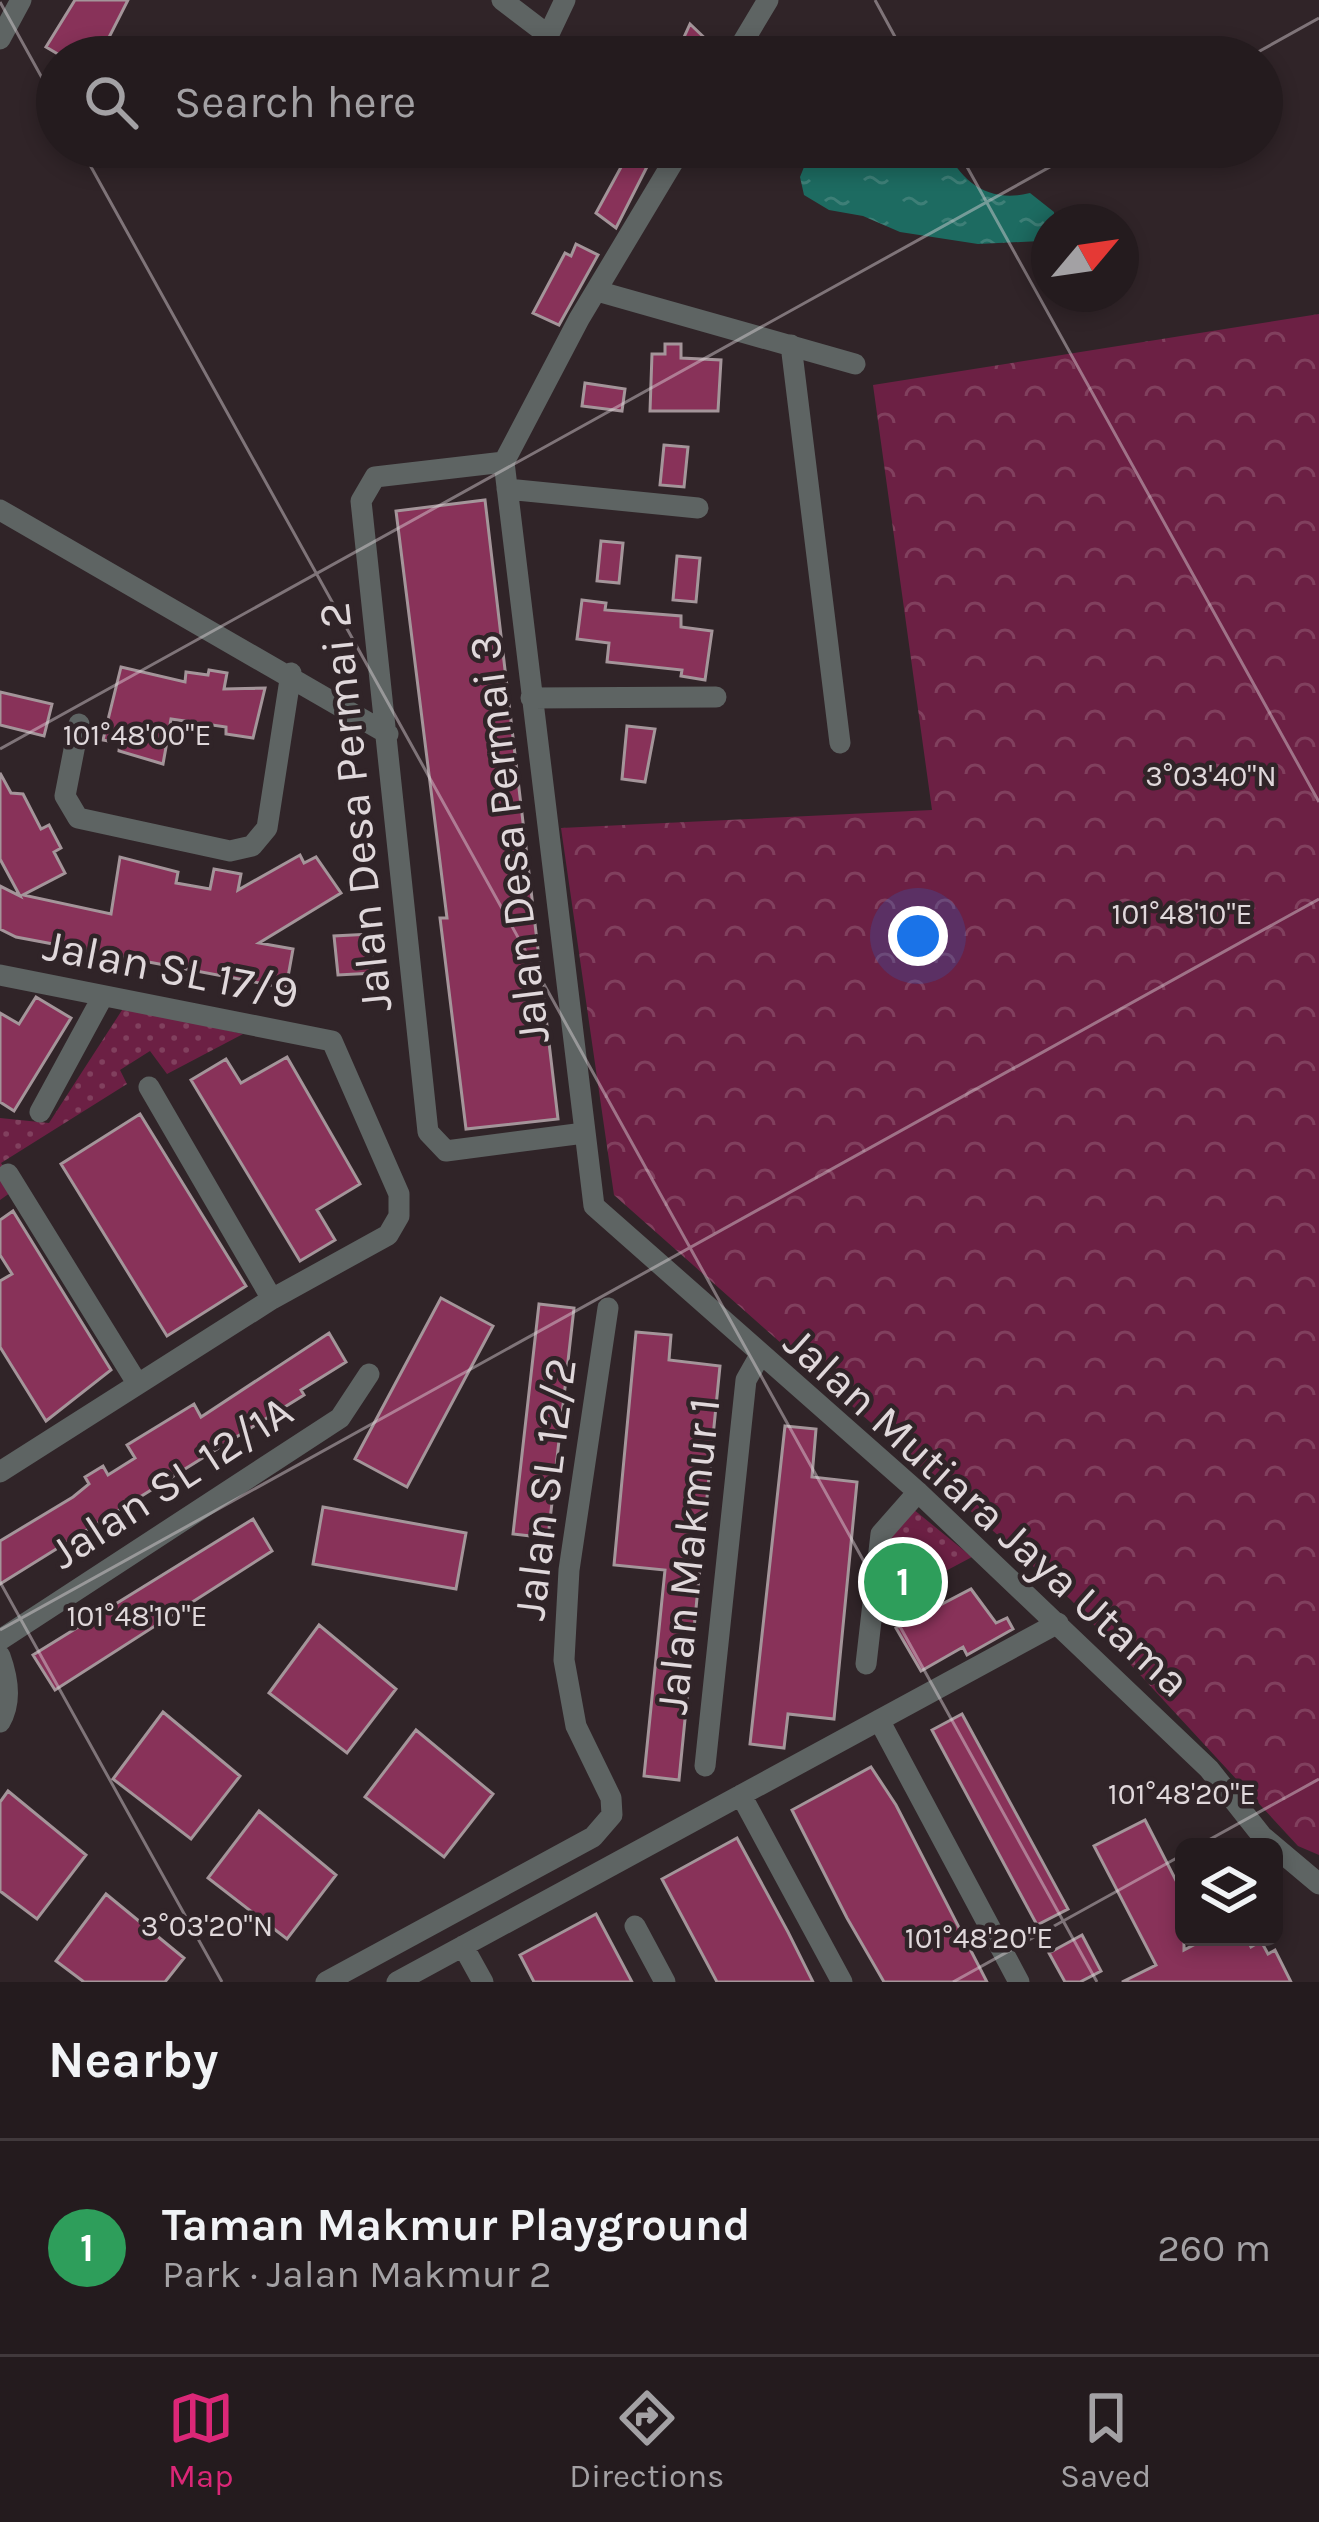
<!DOCTYPE html>
<html lang="en">
<head>
<meta charset="utf-8">
<style>
  body { margin:0; font-family:Karla,sans-serif; background:#2c2427; color:#f1f3f6 }
  .controls { position:absolute; right:36px; bottom:36px; display:grid; overflow:hidden; border-radius:18px; box-shadow:0 6px 18px #0003 }
  .controls button { width:108px; height:108px; display:grid; place-items:center; padding:0; border:0; border-bottom:3px solid #41393c; background:#241b1e; color:#f1f3f6; font:60px sans-serif }
  .compass { position:absolute; left:1031px; top:204px; width:108px; height:108px; border-radius:50%; background:#241b1e; box-shadow:0 6px 18px #0003; rotate:61deg }
  .you { position:absolute; left:918px; top:936px; width:42px; height:42px; margin:-30px; border:9px solid #fff; border-radius:50%; background:#1a73e8; box-shadow:0 0 0 18px #1a73e833 }
  .badge { display:grid; place-items:center; width:78px; height:78px; border-radius:50%; background:#db2777; color:#fff; font-size:39px; font-weight:700 }
  .pin { position:absolute; translate:-50% -50%; border:6px solid #fff; box-shadow:0 3px 12px #0006 }
  .list { margin:0; padding:0; list-style:none }
  h2 { display:flex; justify-content:space-between; align-items:center; height:156px; margin:0; padding:0 48px; font-size:51px }
  h2 small { font-size:39px; font-weight:400; color:#a3a1a4 }
  .list li { display:grid; grid-template-columns:78px 1fr auto; gap:36px; align-items:center; box-sizing:border-box; height:216px; padding:0 48px; border-top:3px solid #41393c }
  .list b { display:block; font-size:45px; white-space:nowrap }
  .list p { margin:0; font-size:39px; white-space:nowrap; color:#a3a1a4 }
  .list em { font-size:39px; font-style:normal; color:#a3a1a4 }
  .icon { flex:none; width:66px; height:66px; fill:none; stroke:currentColor; stroke-width:2; stroke-linecap:round; stroke-linejoin:round }
  .map { position:relative; flex:none; width:1319px; height:1982px; overflow:hidden }
  .search { position:absolute; background:#241b1e; box-shadow:0 6px 18px #0003; left:36px; right:36px; top:36px; height:132px; display:flex; align-items:center; gap:30px; box-sizing:border-box; padding:0 42px; border-radius:66px; color:#a3a1a4; font-size:45px }
  .sheet { height:372px; background:#241b1e }
  nav { display:flex; justify-content:space-around; align-items:center; box-sizing:border-box; height:168px; border-top:3px solid #41393c; background:#241b1e; font-size:33px; color:#a3a1a4 }
  nav a { display:grid; justify-items:center; gap:6px }
  nav .on { color:#db2777 }
  .map>svg:first-child { display:block }
  .forest { fill:url(#forest-crowns) }
  .park { fill:url(#park-dots) }
  .water { fill:url(#water-ripples) }
  .building { fill:#883259; stroke:#a4959a; stroke-width:3 }
  .lines { fill:none; stroke-linecap:round; stroke-linejoin:round }
  .minor { stroke:#5e6463; stroke-width:21 }
  .ticks { fill:none; stroke:#e0d8db; stroke-width:3; stroke-opacity:0.45 }
  .labels { text-anchor:middle; dominant-baseline:central; stroke-width:9; stroke-linejoin:round; paint-order:stroke }
  .street-label { font-size:45px; fill:#e0d8db; stroke:#302428 }
  .ticks-label { font-size:30px; text-anchor:middle; fill:#e0d8db; stroke:#302428; stroke-width:9; stroke-linejoin:round; paint-order:stroke }
</style>
</head>
<body>
<div class="map">
<svg width="1319" height="1982" viewBox="0 0 1319 1982">
  <defs>
    <pattern id="forest-crowns" width="20" height="18" patternUnits="userSpaceOnUse" patternTransform="scale(3)"><rect width="20" height="18" fill="#6c2044"/><path d="M2 6a3 3 0 1 1 6 0M12 15a3 3 0 1 1 6 0" fill="none" stroke="#81405e"/></pattern>
    <pattern id="park-dots" width="8" height="8" patternUnits="userSpaceOnUse" patternTransform="scale(3)"><rect width="8" height="8" fill="#6c2044"/><path d="M2 2h.1M6 6h.1" fill="none" stroke="#81405e" stroke-width="1.8" stroke-linecap="round"/></pattern>
    <pattern id="water-ripples" width="26" height="14" patternUnits="userSpaceOnUse" patternTransform="scale(3)"><rect width="26" height="14" fill="#1d6b61"/><path d="M2 4q2-2 4 0t4 0M15 11q2-2 4 0t4 0" fill="none" stroke="#3e7f77"/></pattern>
  </defs>
  <rect width="100%" height="100%" fill="#302428"/>
  <path class="forest" d="M1319,314V1855L1298,1846L1071,1600L614,1195L561,828L932,810L873,385Z"/>
  <path class="park" d="M124,1007L243,1034L167,1074L150,1051L120,1070L127,1084L1,1163L17,1188L0,1200V1118L49,1123Z
    M913,1509L972,1557L878,1607L886,1537Z"/>
  <path class="water" d="M812,147H945C962,184 990,203 1030,193L1054,212V222H1049V237L1041,241L978,244L900,232L863,216L829,210L804,195L800,177Z"/>
  <path class="building" d="M75,0H128L99,57H63L46,47Z
    M690,24L712,45L705,57H675Z
    M632,147H657L616,228L596,213Z
    M576,244L598,255L559,325L533,313L565,253L571,256Z
    M665,344H681V358L721,360L718,411H650L652,354H665Z
    M585,383L625,389L622,411L582,406Z
    M664,445L688,447L684,487L660,485Z
    M485,500L558,1119L466,1129L440,918H447L396,511Z
    M601,541L623,543L619,583L597,581Z
    M677,556L700,558L696,602L673,600Z
    M582,600L606,603L605,610L681,616V627L712,631L705,680L681,676L682,670L607,662L609,643L577,639Z
    M121,667L185,682L186,672L208,675L209,670L227,673L224,689L265,688L253,738L226,734V727L171,719L163,764L119,751L120,743L103,740Z
    M0,692L52,704L44,736L0,725Z
    M627,726L655,729L645,782L622,779Z
    M0,773L11,793L23,794L41,829L49,825L61,848L54,852L65,873L23,895L111,914L120,857L178,872L176,883L210,889L214,869L241,874L238,890L300,855L304,863L316,857L341,893L259,943L293,949L286,988L16,937L0,929V886L20,896L0,859Z
    M371,934L374,973L338,975L334,936Z
    M36,997L71,1018L14,1111L0,1102V1013L19,1024Z
    M287,1057L360,1184L317,1210L335,1240L300,1261L191,1080L226,1059L241,1083Z
    M140,1114L246,1286L167,1336L61,1164Z
    M13,1211L111,1370L46,1421L0,1347V1281L12,1274L0,1255V1220Z
    M441,1298L493,1326L407,1487L355,1459Z
    M539,1304L574,1308L548,1538L513,1534Z
    M636,1332L671,1335L669,1360L720,1366L679,1780L644,1776L665,1570L614,1565Z
    M329,1333L346,1362L301,1390L304,1395L0,1584V1541L73,1497L89,1484L85,1477L103,1466L108,1475L135,1458L127,1445L194,1404L201,1417Z
    M785,1426L816,1429L812,1477L857,1482L834,1719L788,1714L784,1748L750,1744Z
    M323,1507L466,1533L456,1589L313,1564Z
    M253,1519L272,1551L55,1690L33,1655Z
    M971,1589L996,1623L1007,1618L1013,1629L967,1655L963,1647L921,1671L896,1628Z
    M319,1625L396,1689L347,1753L269,1693Z
    M163,1712L240,1776L191,1839L113,1779Z
    M962,1714L1068,1909L1037,1925L932,1730Z
    M416,1730L493,1794L444,1857L365,1797Z
    M871,1767L896,1805L987,1982H884L847,1918L792,1810Z
    M8,1791L86,1855L37,1919L0,1891V1802Z
    M259,1811L336,1875L287,1939L208,1878Z
    M1145,1820L1184,1896V1950L1209,1937H1246L1251,1947L1261,1941L1268,1954L1275,1950L1291,1982H1122L1156,1965L1094,1846Z
    M737,1838L788,1932L813,1982H717L662,1879Z
    M106,1894L184,1958L165,1982H84L56,1961Z
    M596,1914L632,1982H534L520,1955Z
    M1082,1935L1101,1971L1080,1982H1065L1049,1953Z"/>
  <g class="lines">
    <path class="minor" d="M502,0L548,35
      M0,39L21,0
      M538,57L565,0
      M734,57L768,0
      M597,291L855,364
      M791,345L840,743
      M504,462L594,1206L918,1492L1209,1769L1262,1836L1319,1884
      M504,462L375,477L361,501L428,1132L446,1151L584,1133
      M504,462L579,319L682,147
      M507,489L698,508
      M0,510L388,734
      M531,698L716,697
      M79,724L65,796L78,818L230,851L252,846L267,828L291,673
      M0,975L332,1041L399,1194V1216L388,1235L272,1299L0,1472
      M149,1087L272,1299
      M40,1112L103,996
      M8,1174L137,1383
      M0,1640L340,1418L369,1374
      M0,1656C8,1678 12,1702 0,1722
      M866,1664L881,1534L918,1492
      M879,1720L1019,1982
      M705,1766L746,1380L759,1357
      M741,1795L842,1982
      M635,1926L665,1982
      M463,1946L483,1982
      M326,1982L593,1837L612,1815L611,1798L576,1726L564,1660L569,1570L608,1308
      M397,1982L1058,1623"/>
  </g>
  <path class="ticks" d="M875,0L906,57M0,2L57,105M1249,57L1319,18M80,147L1097,1982M956,147L1319,802M0,749L1086,147M0,1582L222,1982M0,1630L1319,899M1196,1847L1319,1779M953,1982L1184,1854"/>
  <g class="labels">
    <g class="street-label">
      <text transform="translate(355 807) rotate(-96)">Jalan Desa Permai 2</text>
      <text transform="translate(509 839) rotate(-97)">Jalan Desa Permai 3</text>
      <text transform="translate(171 969) rotate(11)">Jalan SL 17/9</text>
      <text transform="translate(171 1482) rotate(-33)">Jalan SL 12/1A</text>
      <text transform="translate(545 1489) rotate(-83)">Jalan SL 12/2</text>
      <text transform="translate(987 1512) rotate(42)">Jalan Mutiara Jaya Utama</text>
      <text transform="translate(688 1556) rotate(-84)">Jalan Makmur 1</text>
    </g>
  </g>
  <g class="ticks-label">
    <text x="137" y="745">101°48'00"E</text>
    <text x="1211" y="786">3°03'40"N</text>
    <text x="1182" y="924">101°48'10"E</text>
    <text x="137" y="1626">101°48'10"E</text>
    <text x="1182" y="1804">101°48'20"E</text>
    <text x="207" y="1936">3°03'20"N</text>
    <text x="979" y="1948">101°48'20"E</text>
  </g>
</svg>
<div class="controls">
<button><svg class="icon" aria-label="layers" viewBox="0 0 24 24"><path d="M12 4l9 5-9 5-9-5zM3 14l9 5 9-5"/></svg></button>
</div>
<svg class="compass" viewBox="-18 -18 36 36"><path d="M0-13l5 13h-10z" fill="#e53935"/><path d="M0 13l5-13h-10z" fill="#a3a1a4"/></svg>
<div class="you"></div>
<div class="pin badge" style="left:903px;top:1582px;background:#2e9e5b">1</div>
<div class="search"><svg class="icon" aria-label="search" viewBox="0 0 24 24"><circle cx="10" cy="10" r="6"/><path d="M15 15l6 6"/></svg>Search here</div>
</div>
<section class="sheet">
<h2>Nearby<small></small></h2>
<ul class="list">
<li><span class="badge" style="background:#2e9e5b">1</span><div><b>Taman Makmur Playground</b><p>Park · Jalan Makmur 2</p></div><em>260 m</em></li>
</ul>
</section>
<nav>
<a class="on"><svg class="icon" aria-label="map" viewBox="0 0 24 24"><path d="M3 6l6-2 6 2 6-2v14l-6 2-6-2-6 2zM9 4v14M15 6v14"/></svg>Map</a>
<a><svg class="icon" aria-label="directions" viewBox="0 0 24 24"><path d="M12 3l9 9-9 9-9-9zM9 14v-3h6M13 9l2 2-2 2"/></svg>Directions</a>
<a><svg class="icon" aria-label="saved" viewBox="0 0 24 24"><path d="M7 4h10v16l-5-4-5 4z"/></svg>Saved</a>
</nav>
</body>
</html>
